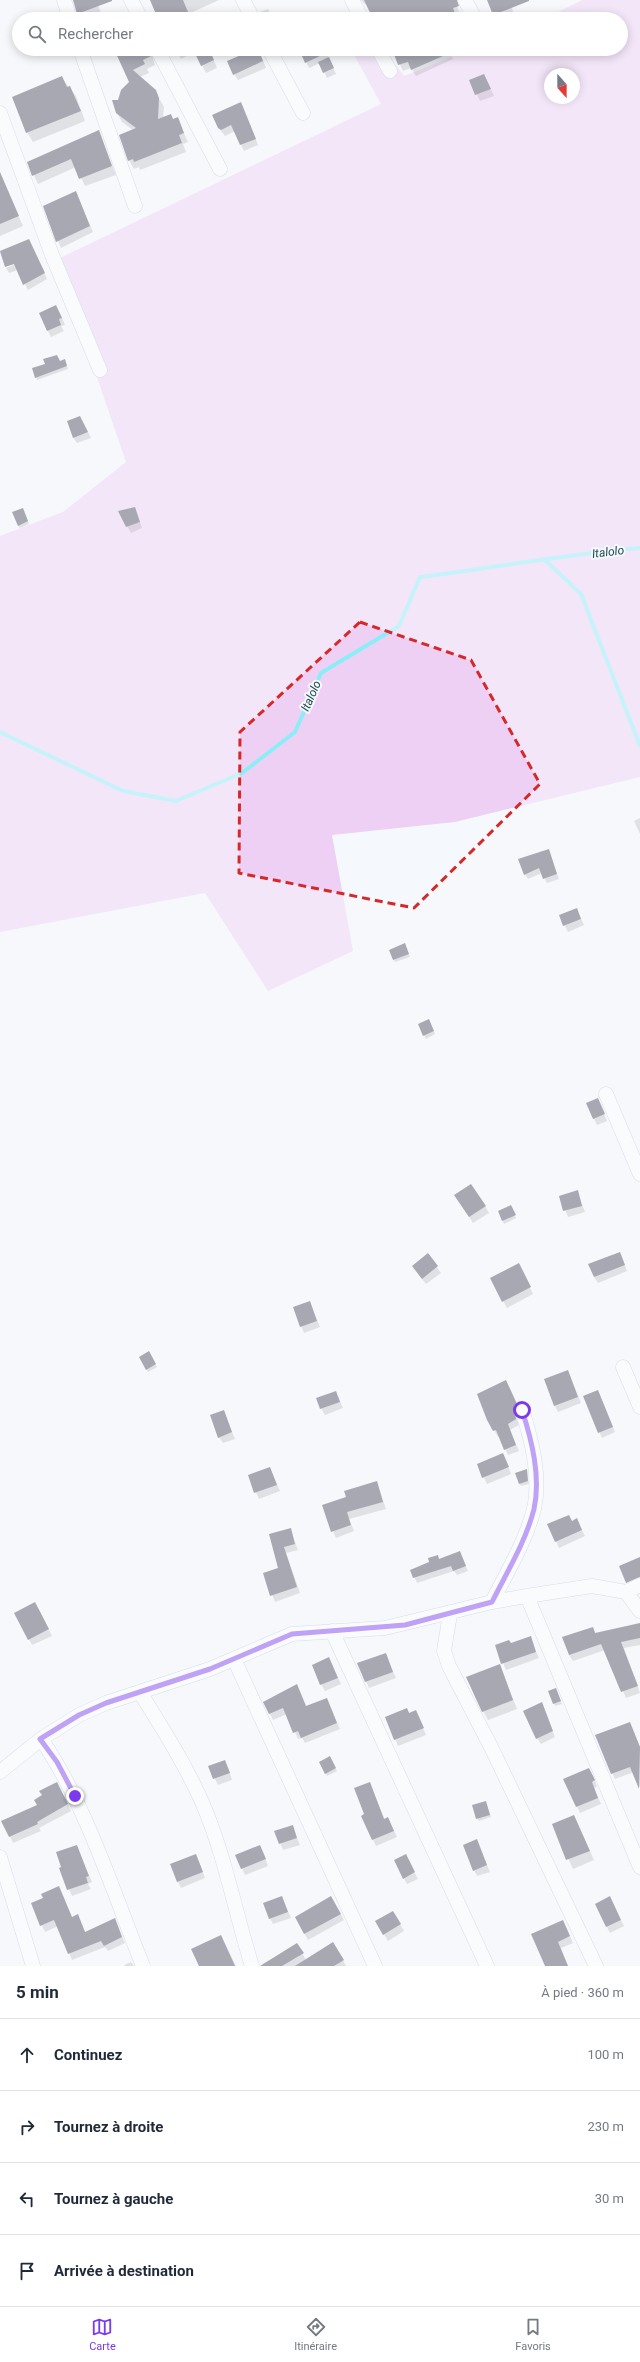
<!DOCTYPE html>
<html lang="fr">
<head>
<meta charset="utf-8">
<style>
  body { margin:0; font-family:Roboto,sans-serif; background:#f2f2f3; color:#1f2937 }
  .compass { position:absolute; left:544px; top:68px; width:36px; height:36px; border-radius:50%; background:#fff; box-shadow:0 2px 10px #0003; rotate:159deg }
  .stop { position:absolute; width:12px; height:12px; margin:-9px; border:3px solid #7c3aed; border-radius:50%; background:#fff }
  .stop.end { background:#7c3aed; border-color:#fff; box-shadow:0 1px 4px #0008 }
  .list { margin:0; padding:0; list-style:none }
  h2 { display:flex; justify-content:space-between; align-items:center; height:52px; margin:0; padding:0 16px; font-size:17px }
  h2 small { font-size:13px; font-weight:400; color:#747a83 }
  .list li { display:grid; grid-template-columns:26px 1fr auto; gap:12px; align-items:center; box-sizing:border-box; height:72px; padding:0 16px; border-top:1px solid #e0e1e3 }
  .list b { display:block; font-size:15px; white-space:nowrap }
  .list em { font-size:13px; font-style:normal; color:#747a83 }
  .icon { flex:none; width:22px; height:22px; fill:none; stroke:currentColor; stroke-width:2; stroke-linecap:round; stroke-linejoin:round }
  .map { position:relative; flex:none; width:640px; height:1966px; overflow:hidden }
  .search { position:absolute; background:#fff; box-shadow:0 2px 10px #0003; left:12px; right:12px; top:12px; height:44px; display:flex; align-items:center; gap:10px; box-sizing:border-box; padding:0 14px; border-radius:22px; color:#747a83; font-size:15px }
  .sheet { height:340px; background:#fff }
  nav { display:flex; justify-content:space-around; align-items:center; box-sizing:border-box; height:56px; border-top:1px solid #e0e1e3; background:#fff; font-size:11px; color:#747a83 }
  nav a { display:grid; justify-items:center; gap:2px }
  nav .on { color:#7c3aed }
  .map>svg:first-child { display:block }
  .green { fill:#efd0f5; fill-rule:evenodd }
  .shadow { fill:#0003 }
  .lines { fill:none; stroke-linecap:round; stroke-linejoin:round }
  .stream { stroke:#8beef6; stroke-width:4 }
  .building { fill:#4b485c }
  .minor-casing { stroke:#b1bed3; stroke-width:15 }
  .minor { stroke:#fff; stroke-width:14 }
  .route { stroke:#7c3aed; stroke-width:5 }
  .marked { fill:none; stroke:#d62828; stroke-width:3; stroke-dasharray:8 5; stroke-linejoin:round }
  .labels { text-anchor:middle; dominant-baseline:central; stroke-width:4; stroke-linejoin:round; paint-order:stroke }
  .water-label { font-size:12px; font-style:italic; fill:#1b494c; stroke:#f5f8fc }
</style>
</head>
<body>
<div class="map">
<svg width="640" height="1966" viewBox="0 0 640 1966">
  <rect width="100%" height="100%" fill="#f5f8fc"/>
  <path class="green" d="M582,0H640V777L455,822L332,835L353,951L268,991L205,893L0,932V536L63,512L126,462L73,307L60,258L381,104L352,51L355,49H383L404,76L472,49H621V19H544ZM550,74H574V98H550Z"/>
  <path class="shadow" d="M73,0H96L101,13L81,19Z
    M150,0H219L188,14L191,19H159Z
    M361,0H454L460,13L455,15L457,19H374L369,8Z
    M488,0H509L514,14L496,19Z
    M268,9L273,19H262L260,12Z
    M115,49H150L155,65L147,69L149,73L140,77L155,91L160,100L164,107L163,118L173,120L177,118L188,142L183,144L186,152L140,170L139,167L134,169L129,160L133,130L122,122L117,113L118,102L130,82Z
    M176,49H209L217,68L206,73L195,52L181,59Z
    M300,49H333L326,52L336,74L327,78L320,63L309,68Z
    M393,49H449L453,59L416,76L411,68L403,71Z
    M261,55L266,68L238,80L234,74Z
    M484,75L494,96L480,101L470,80Z
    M61,77L76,96L85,121L33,142L27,132Z
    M241,103L258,145L244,151L235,131L225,136L219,128Z
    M99,132L116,175L85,186L76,167L38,184L28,163Z
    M3,182L23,226L0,236V183Z
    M76,193L93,232L61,248L44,207Z
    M29,241L47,279L28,290L18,270L9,273L6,268L19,263L5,266L0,252Z
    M60,313L65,325L61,326L64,331L51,337L48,331Z
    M60,362L66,363L68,369L37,380L36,377L46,365Z
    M84,424L91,438L77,443L73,437Z
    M135,508L142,528L131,533L119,512Z
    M24,512L29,524L20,528L18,525Z
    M640,818V834L634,821Z
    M548,850L559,879L547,883L542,873L528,879L525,874Z
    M576,909L584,925L568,932L560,916Z
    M406,947L410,957L395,962L394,960Z
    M430,1023L435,1034L426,1039L419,1025Z
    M598,1100L607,1121L597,1125L587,1104Z
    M577,1191L585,1212L568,1217L560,1197Z
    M459,1201L485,1206L489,1213L473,1223Z
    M512,1209L516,1218L504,1224L499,1212Z
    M428,1255L441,1273L426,1284L413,1267Z
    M623,1260L627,1271L598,1283L594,1277Z
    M519,1264L533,1294L507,1308L491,1279Z
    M310,1302L320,1327L304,1333L294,1308Z
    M148,1353L157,1367L148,1372L140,1358Z
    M568,1371L581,1403L558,1412L555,1406Z
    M509,1387L519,1410L516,1415L519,1425L510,1430L519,1451L508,1455L499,1436L498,1437L488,1419Z
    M336,1392L343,1408L325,1415L321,1408Z
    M584,1396H600L615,1432L602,1438Z
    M223,1411L235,1439L223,1443L219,1437Z
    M506,1461L511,1474L487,1484L478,1465Z
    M270,1468L280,1491L259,1499L249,1476Z
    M526,1470L529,1484L521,1486L520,1484Z
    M377,1482L386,1509L349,1519L354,1531L336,1538L323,1506L347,1497Z
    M577,1520L585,1536L559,1548L556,1541L572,1522Z
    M290,1529L298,1550L286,1553L300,1593L275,1602L264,1574L280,1569L270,1535Z
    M462,1557L468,1571L457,1575L454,1571L417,1583L411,1570L439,1560Z
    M39,1610L52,1636L32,1645L29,1639Z
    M640,1627V1645L624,1648L640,1693L626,1698L605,1650L573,1661L569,1655L593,1628L596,1634Z
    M530,1638L539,1658L506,1670L496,1646L511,1644Z
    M385,1654L396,1678L369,1688L366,1681Z
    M329,1659L341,1684L325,1691L321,1684Z
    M500,1665L517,1709L488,1720L483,1711Z
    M557,1692L562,1704L555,1706L554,1703Z
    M327,1699L340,1729L305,1743L302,1738L298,1739L287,1714L273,1720L264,1702L306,1707Z
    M541,1703L555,1737L541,1744L537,1738Z
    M407,1709L410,1714L416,1711L426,1735L398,1746L395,1739Z
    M632,1729L640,1747V1788L634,1772L615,1779L596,1736Z
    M330,1758L337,1771L327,1776L320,1763Z
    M209,1767H228L232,1780L218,1785Z
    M593,1775L597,1787L594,1788L601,1804L580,1813L565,1780Z
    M369,1783L385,1820L388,1818L397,1837L376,1846L362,1816L365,1815Z
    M60,1789L71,1811L39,1828L41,1831L13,1843L3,1821L38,1805L43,1796Z
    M487,1805L491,1817L479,1821L477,1818Z
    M574,1816L594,1860L573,1869L553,1825Z
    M292,1827L300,1845L283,1850L276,1832Z
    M477,1841L490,1872L477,1876L474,1870Z
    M76,1846L92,1882L88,1884L91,1889L72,1896L60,1869Z
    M263,1853L268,1866L245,1875L242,1868Z
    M199,1862L205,1878L181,1888L178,1882Z
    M409,1862L418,1879L407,1884L404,1878Z
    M282,1897L291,1918L273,1924L270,1918Z
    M331,1898L344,1920L308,1940L296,1918Z
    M32,1904L72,1918L77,1916L86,1933L115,1919L125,1943L108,1951L105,1947L72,1960L58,1926L45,1932Z
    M613,1904L624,1926L610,1933L607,1927Z
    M393,1912L404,1931L388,1941L377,1922Z
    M566,1927L573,1943L561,1948L568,1966H546L532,1934Z
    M224,1942L236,1966H199L200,1965Z
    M297,1944L306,1960H343L346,1966H265L263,1964Z
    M131,1962L134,1966H125L124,1965Z"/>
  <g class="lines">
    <path class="stream" d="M545,560L581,594L640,746
      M0,732L123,791L176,801L242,773L295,732L321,673L399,626L420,577C494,568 566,554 640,548"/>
  </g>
  <path class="building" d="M73,0H112V1L77,14Z
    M150,0H183L191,19H158Z
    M364,0H457L459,6L453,8L457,19H373Z
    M487,0H529V1L493,15Z
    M114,49H149L151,56L143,60L145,64L133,70L156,90L159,98L158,119L171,114L173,119L178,117L184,133L179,135L182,143L134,162L133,159L128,161L119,135L136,128L116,113L112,100H118L121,90L129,82Z
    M193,49H209L214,60L201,66Z
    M255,49H258L263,61L233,75L227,61Z
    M299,49H335L305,63Z
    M392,49H459L411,70L408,62L398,65Z
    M329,57L334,68L323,73L318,62Z
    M484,74L491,89L475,95L469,80Z
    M62,76L67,87L70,86L81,111L26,133L12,97Z
    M241,102L256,139L240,145L231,125L221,130L218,128L212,115Z
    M99,130L112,166L79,179L71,159L32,176L27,162Z
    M0,172L19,216L0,224Z
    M76,191L90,226L56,242L43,206Z
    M29,239L45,273L23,285L14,264L5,267L0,251Z
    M56,305L62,318L59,319L61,325L47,331L39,313Z
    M57,355L60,361L65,359L67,366L35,378L32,368L45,364L43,359Z
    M80,416L88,432L73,438L67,421Z
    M135,507L140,522L126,527L118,511Z
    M23,508L28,521L18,526L12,512Z
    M549,849L557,874L543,879L539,868L524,875L518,859Z
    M577,908L581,919L563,926L559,915Z
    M405,943L409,954L393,960L389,950Z
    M429,1019L434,1031L423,1036L418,1024Z
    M598,1098L605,1114L593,1119L586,1103Z
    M471,1184L486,1206L469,1217L454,1195Z
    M578,1190L582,1206L563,1211L559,1196Z
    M511,1205L516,1215L502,1221L498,1211Z
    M620,1252L625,1265L594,1277L588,1264Z
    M428,1253L438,1266L422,1279L412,1266Z
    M519,1263L531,1287L502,1302L490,1278Z
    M310,1301L317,1321L300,1327L293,1307Z
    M149,1351L156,1364L146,1370L139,1357Z
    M568,1370L578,1397L554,1406L544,1379Z
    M506,1380L517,1404L514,1409L516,1419L508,1424L516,1445L504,1450L496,1430L493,1431L487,1420L477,1394Z
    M598,1390L613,1427L598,1433L583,1396Z
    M336,1391L340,1402L320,1409L316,1398Z
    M224,1410L232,1432L218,1438L210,1415Z
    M503,1453L509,1467L482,1478L477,1464Z
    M270,1467L277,1485L254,1493L248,1475Z
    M527,1469L528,1481L519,1484L515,1473Z
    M377,1481L383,1502L347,1512L351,1525L331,1532L322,1505L346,1497L344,1491Z
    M569,1515L572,1521L577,1518L582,1530L555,1542L547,1524Z
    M291,1528L295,1544L284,1547L297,1587L270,1596L263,1573L278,1568L269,1534Z
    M460,1551L466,1566L453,1571L451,1566L413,1578L410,1570L429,1562L428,1558L438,1555L439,1559Z
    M640,1557V1577L626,1583L619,1566Z
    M35,1602L49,1629L28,1640L14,1613Z
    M640,1623V1638L621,1642L638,1686L621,1692L601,1644L569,1655L562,1637L593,1627L595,1633Z
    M531,1636L536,1652L501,1664L495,1645L509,1640L511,1643Z
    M386,1653L393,1672L365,1682L357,1663Z
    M329,1657L338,1678L320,1685L312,1665Z
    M500,1664L513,1700L482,1712L466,1677Z
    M297,1684L306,1706L327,1698L337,1723L301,1738L298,1731L293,1733L283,1708L269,1714L263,1702Z
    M556,1688L561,1701L553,1704L548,1691Z
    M542,1702L553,1731L536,1739L523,1711Z
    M407,1708L409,1713L416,1710L424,1728L394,1740L385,1717Z
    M630,1722L640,1747L639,1789L630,1767L611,1774L595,1735Z
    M330,1756L336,1768L325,1774L319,1762Z
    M225,1760L230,1773L213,1779L208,1766Z
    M589,1768L595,1780L592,1782L598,1798L576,1807L563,1779Z
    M57,1782L68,1804L37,1822L38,1824L9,1837L1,1821L37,1805L34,1800L42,1795L39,1791Z
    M370,1782L384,1819L388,1817L394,1831L372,1840L361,1816L364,1814L354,1788Z
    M486,1801L490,1815L476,1819L472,1805Z
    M574,1815L590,1851L566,1860L552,1824Z
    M293,1825L297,1838L279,1844L274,1831Z
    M477,1839L487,1865L473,1871L463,1845Z
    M77,1845L89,1876L86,1877L88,1883L67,1890L59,1868L61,1867L56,1852Z
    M260,1845L266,1859L241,1869L235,1855Z
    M196,1854L203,1872L177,1882L170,1864Z
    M406,1854L415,1872L403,1879L394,1860Z
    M59,1886L72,1917L78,1914L85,1932L115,1918L122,1937L104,1946L101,1941L68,1954L54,1920L40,1926L31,1903L43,1898L41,1894Z
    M282,1896L288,1912L269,1919L263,1903Z
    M331,1896L341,1914L304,1934L295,1917Z
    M610,1896L621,1920L606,1927L595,1904Z
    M393,1911L401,1924L383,1935L375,1921Z
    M563,1920L570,1936L558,1942L568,1966H545L531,1934Z
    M221,1935L235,1966H199L191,1949Z
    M333,1942L344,1960L334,1966H295Z
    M297,1943L304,1953L282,1966H260Z"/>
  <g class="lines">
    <g class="minor-casing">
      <path id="minor" d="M64,0L70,19
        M131,0L141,19
        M243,0L253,19
        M352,0L362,19
        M465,0L475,19
        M80,49L135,206
        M157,49L220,169
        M269,49L303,113
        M378,49L390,71
        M0,113L52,255L100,370
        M606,1094L640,1174
        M623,1367L640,1407
        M626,1592L640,1611
        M527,1596L640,1867
        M492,1602C507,1572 526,1541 534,1509C541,1477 532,1441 522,1410
        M450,1614L444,1651L449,1666L492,1749L596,1966
        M332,1631L487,1966
        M234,1659L375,1966
        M141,1694C163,1729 185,1764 202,1802C225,1855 235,1912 252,1966
        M41,1739C86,1804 113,1892 143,1966
        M0,1772L41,1739L79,1715L106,1703L210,1669L292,1634L385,1628L492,1602L527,1596L592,1586L626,1592L640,1585
        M0,1857L33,1966"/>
    </g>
    <use href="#minor" class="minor"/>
  </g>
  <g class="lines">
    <path class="route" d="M75,1796L57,1762L40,1739L79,1715L106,1703L210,1669L292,1634L405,1625L492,1602C507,1572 526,1541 534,1509C541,1477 532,1441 522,1410"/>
  </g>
  <path d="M0 0H640V1966H0ZM360,622L471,660L540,784L414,908L239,873L240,732Z" fill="#f5f8fc" fill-opacity=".55" fill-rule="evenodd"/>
  <path class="marked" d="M360,622L471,660L540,784L414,908L239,873L240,732Z"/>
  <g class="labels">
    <g class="water-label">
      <text transform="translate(608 552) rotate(-7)">Italolo</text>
      <text transform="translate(311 696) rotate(-66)">Italolo</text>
    </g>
  </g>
</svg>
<svg class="compass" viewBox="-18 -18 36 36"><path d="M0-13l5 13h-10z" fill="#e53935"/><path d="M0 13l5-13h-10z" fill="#747a83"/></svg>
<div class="stop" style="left:522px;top:1410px"></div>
<div class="stop end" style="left:75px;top:1796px"></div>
<div class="search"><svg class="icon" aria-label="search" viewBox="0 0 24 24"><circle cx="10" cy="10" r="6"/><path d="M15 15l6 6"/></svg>Rechercher</div>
</div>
<section class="sheet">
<h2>5 min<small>À pied · 360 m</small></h2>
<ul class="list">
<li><svg class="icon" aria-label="ahead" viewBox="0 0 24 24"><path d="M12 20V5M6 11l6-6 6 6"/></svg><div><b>Continuez</b></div><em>100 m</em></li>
<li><svg class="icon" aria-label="right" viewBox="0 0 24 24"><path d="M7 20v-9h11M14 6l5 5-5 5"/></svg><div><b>Tournez à droite</b></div><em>230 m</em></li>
<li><svg class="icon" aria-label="left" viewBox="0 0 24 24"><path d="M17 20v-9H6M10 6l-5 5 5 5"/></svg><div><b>Tournez à gauche</b></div><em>30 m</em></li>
<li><svg class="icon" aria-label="arrive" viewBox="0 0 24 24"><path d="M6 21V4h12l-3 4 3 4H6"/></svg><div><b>Arrivée à destination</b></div></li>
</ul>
</section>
<nav>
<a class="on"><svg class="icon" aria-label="map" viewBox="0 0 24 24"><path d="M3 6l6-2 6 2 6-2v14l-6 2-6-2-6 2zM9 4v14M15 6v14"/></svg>Carte</a>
<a><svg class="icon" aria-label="directions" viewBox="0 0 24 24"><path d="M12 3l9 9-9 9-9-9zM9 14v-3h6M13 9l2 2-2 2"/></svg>Itinéraire</a>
<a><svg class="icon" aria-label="saved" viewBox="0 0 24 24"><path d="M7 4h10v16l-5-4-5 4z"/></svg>Favoris</a>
</nav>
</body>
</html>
